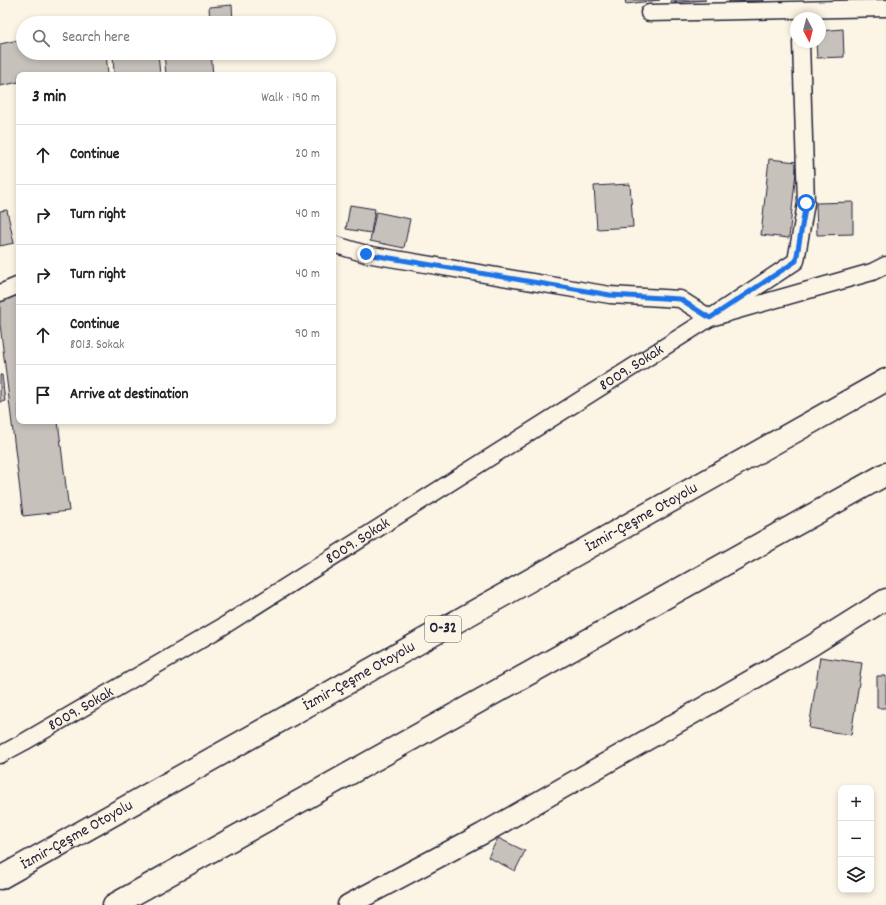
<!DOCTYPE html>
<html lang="en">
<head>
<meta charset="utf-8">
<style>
  body { margin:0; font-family:Dekko,sans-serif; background:#f6f6f6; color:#202124 }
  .controls { position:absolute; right:12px; bottom:12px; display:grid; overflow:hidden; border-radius:8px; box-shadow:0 2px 6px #0003 }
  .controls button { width:36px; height:36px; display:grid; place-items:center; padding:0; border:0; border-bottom:1px solid #e0e0e0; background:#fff; color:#202124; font:20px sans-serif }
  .compass { position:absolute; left:790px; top:12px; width:36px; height:36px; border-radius:50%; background:#fff; box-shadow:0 2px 6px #0003; rotate:173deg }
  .stop { position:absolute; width:12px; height:12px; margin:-9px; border:3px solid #1a73e8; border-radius:50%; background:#fff }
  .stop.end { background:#1a73e8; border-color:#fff; box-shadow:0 1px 4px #0008 }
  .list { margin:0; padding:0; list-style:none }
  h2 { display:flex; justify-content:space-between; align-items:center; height:52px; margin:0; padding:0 16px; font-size:17px }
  h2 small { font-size:13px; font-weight:400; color:#757577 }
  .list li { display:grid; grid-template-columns:26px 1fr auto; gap:12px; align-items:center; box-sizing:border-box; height:60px; padding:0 16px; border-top:1px solid #e0e0e0 }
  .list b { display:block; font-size:15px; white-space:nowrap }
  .list p { margin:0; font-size:13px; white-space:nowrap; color:#757577 }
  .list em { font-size:13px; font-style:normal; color:#757577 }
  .icon { flex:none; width:22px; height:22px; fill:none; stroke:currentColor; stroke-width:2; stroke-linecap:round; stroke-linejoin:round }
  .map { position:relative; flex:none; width:886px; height:905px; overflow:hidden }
  .search { position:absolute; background:#fff; box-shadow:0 2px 6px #0003; left:16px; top:16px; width:320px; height:44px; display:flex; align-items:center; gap:10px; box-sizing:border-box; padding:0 14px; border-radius:22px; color:#757577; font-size:15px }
  .panel { position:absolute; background:#fff; box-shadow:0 2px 6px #0003; left:16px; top:72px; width:320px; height:352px; border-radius:8px }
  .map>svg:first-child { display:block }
  .building { fill:#c6c1bb; stroke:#22223b }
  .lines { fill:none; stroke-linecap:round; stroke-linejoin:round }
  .minor-casing { stroke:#22223b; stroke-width:19 }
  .tertiary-casing { stroke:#22223b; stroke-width:23 }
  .motorway-casing { stroke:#22223b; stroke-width:25 }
  .minor { stroke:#fcf5e5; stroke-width:16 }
  .tertiary { stroke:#fcf5e5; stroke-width:20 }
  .motorway { stroke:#fcf5e5; stroke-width:22 }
  .route { stroke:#1a73e8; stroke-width:5 }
  .labels { text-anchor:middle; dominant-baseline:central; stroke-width:3; stroke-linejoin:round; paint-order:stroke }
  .shield { fill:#fcf5e5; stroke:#63616e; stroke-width:1 }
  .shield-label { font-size:15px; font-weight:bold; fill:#22223b }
  .street-label { font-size:16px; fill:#22223b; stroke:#fcf5e5 }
</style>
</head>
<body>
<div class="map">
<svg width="886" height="905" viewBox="0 0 886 905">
  <rect width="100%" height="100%" fill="#fcf5e5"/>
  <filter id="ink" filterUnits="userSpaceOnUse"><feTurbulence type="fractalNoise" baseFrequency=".025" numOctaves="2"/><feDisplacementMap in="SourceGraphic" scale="8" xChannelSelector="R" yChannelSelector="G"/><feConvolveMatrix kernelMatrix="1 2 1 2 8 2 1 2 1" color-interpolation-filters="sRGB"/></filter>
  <g filter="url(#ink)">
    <path class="building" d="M625,0H660L626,4Z
      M671,0H706L671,3Z
      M729,0H764V1L729,2Z
      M232,5L233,23H210L209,7Z
      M155,18L156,23H110V22Z
      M843,29L844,57L817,58L816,42H820V31Z
      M23,39V53H106L108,75H19V82L0,86V44Z
      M113,53H158L160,75H114Z
      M164,53H211L213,75H166Z
      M769,159L797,162L789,238L761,235Z
      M630,184L633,227L597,229L594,186Z
      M853,202V234L817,235L816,203Z
      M350,205L375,209L371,233L346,229Z
      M7,210L14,243L0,246V211Z
      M376,212L410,219L404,248L370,241Z
      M19,292V421H58L69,511L23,516L0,324V300Z
      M0,375H2L5,401L0,402Z
      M820,657L862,663L851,735L809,728Z
      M877,676H886V708H877Z
      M498,838L525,851L515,871L488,857Z"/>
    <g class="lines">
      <g class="minor-casing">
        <g id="minor">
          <path d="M649,13L886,8"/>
          <path d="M333,244L366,254L610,295L680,299L710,318L872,272L886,265"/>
          <path d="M0,293L19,285"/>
          <path id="s1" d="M0,755L24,742L222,627L710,318L796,261L806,203L801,42"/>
        </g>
      </g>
      <g class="tertiary-casing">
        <path id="tertiary" d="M348,905L482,834L811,646L886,599"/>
      </g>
      <g class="motorway-casing">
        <g id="motorway">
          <path id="s2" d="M0,878L886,380"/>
          <path d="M114,905L886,474"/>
        </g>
      </g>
      <use href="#minor" class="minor"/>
      <use href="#tertiary" class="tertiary"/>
      <use href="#motorway" class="motorway"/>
    </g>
  </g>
  <g class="lines" filter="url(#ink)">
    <path class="route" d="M366,254L610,295L680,299L710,318L796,261L806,203"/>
  </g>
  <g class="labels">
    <rect class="shield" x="425" y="616" width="36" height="26" rx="3"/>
    <g class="shield-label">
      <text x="443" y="629">O-32</text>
    </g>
    <g class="street-label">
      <text stroke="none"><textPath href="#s1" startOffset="741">8009. Sokak</textPath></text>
      <text stroke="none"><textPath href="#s2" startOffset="736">İzmir-Çeşme Otoyolu</textPath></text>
      <text stroke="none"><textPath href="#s1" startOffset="417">8009. Sokak</textPath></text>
      <text stroke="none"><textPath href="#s2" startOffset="412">İzmir-Çeşme Otoyolu</textPath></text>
      <text stroke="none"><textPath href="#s1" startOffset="93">8009. Sokak</textPath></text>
      <text stroke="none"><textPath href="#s2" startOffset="88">İzmir-Çeşme Otoyolu</textPath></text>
    </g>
  </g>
</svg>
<div class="controls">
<button>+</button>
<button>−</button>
<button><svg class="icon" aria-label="layers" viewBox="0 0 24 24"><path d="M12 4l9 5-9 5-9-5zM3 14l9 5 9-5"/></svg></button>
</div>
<svg class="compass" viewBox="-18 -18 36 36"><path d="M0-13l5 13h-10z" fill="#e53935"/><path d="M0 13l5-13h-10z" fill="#757577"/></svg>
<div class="stop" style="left:806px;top:203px"></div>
<div class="stop end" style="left:366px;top:254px"></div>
<div class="search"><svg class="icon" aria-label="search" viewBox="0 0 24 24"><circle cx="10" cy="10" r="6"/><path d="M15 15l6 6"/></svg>Search here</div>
<section class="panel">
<h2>3 min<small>Walk · 190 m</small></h2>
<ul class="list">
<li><svg class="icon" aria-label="ahead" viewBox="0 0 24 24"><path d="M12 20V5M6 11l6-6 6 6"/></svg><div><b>Continue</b></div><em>20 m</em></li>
<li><svg class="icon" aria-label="right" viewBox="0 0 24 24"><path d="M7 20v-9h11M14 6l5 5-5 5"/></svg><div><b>Turn right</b></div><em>40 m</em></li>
<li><svg class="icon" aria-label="right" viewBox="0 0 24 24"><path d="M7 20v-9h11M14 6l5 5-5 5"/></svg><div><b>Turn right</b></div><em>40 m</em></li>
<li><svg class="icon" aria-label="ahead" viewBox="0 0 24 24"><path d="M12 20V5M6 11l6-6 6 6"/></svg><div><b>Continue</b><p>8013. Sokak</p></div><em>90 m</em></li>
<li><svg class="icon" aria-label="arrive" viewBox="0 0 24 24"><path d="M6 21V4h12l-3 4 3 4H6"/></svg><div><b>Arrive at destination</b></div></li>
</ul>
</section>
</div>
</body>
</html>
